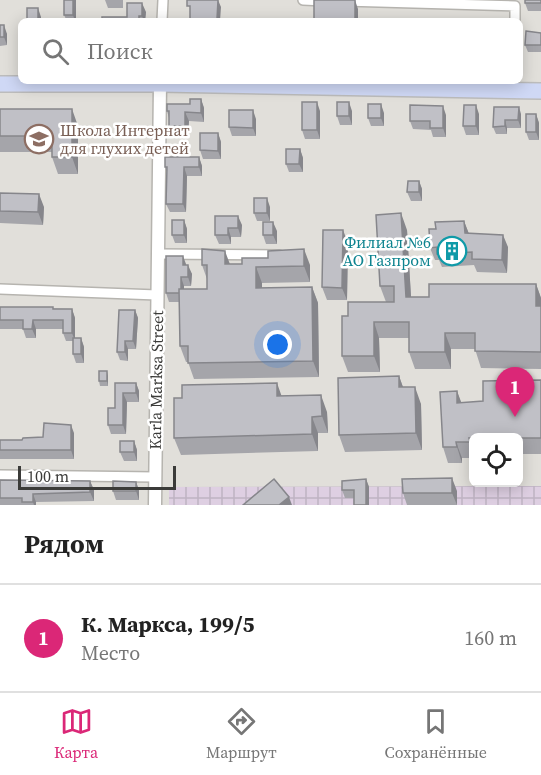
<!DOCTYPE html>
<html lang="ru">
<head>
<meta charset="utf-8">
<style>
  body { margin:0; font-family:"Source Serif 4",serif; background:#f2f2f2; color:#222 }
  .controls { position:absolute; right:18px; bottom:18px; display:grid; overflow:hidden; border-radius:9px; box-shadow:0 3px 15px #0003 }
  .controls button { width:54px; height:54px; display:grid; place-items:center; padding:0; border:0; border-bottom:2px solid #e0e0e0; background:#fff; color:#222; font:30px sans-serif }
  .scale { position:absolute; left:18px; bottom:15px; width:158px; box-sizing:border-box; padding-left:6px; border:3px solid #3b3b39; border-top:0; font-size:16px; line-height:21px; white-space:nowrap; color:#3b3b39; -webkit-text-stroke:4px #fff; paint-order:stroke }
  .you { position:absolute; left:278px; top:345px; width:21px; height:21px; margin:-15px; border:4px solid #fff; border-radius:50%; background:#1a73e8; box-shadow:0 0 0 9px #1a73e833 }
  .badge { display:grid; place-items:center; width:39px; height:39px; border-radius:50%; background:#db2777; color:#fff; font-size:20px; font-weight:700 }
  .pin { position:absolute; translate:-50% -50px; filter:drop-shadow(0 2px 3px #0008) }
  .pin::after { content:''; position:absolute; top:32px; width:21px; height:18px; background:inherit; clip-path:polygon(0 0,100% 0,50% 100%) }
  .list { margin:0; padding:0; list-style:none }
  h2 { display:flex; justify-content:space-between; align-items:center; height:78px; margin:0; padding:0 24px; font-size:26px }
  h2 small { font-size:20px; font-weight:400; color:#767676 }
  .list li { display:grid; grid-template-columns:39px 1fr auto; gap:18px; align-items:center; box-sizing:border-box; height:108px; padding:0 24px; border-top:2px solid #e0e0e0 }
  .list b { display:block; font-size:22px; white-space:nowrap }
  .list p { margin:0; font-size:20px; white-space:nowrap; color:#767676 }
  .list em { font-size:20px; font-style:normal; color:#767676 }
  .icon { flex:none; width:33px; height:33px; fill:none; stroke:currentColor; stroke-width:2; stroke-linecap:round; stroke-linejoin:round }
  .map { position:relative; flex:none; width:541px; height:505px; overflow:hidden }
  .search { position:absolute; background:#fff; box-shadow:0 3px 15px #0003; left:18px; right:18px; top:18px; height:66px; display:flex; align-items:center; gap:15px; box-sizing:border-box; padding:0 21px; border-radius:9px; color:#767676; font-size:22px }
  .sheet { height:186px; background:#fff }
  nav { display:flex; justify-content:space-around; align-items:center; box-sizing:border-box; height:84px; border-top:2px solid #e0e0e0; background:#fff; font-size:16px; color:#767676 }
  nav a { display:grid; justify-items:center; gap:3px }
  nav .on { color:#db2777 }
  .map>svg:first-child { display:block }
  .industrial { fill:url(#industrial-grid) }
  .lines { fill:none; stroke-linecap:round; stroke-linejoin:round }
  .minor-casing { stroke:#b6b4af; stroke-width:12 }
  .tertiary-casing { stroke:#b6b4af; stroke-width:15 }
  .primary-casing { stroke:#bcbcbc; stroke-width:18 }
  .minor { stroke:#fff; stroke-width:9 }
  .tertiary { stroke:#fff; stroke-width:12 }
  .primary { stroke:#cfd8f5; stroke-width:15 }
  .wall { fill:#a5a5aa }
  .shaded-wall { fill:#86868b }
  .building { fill:#c0c0c6; stroke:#86868b; stroke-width:1.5 }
  .labels { text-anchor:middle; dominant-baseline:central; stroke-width:5; stroke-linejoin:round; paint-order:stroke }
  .education-label { font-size:16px; fill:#785e54; stroke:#fff; text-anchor:start }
  .culture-label { font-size:16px; fill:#0d838f; stroke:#fff; text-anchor:end }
  .street-label { font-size:16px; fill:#3b3b39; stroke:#fff }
</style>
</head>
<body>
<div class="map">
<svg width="541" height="505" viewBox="0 0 541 505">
  <defs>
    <pattern id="industrial-grid" width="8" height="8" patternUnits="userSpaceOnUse" patternTransform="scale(1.5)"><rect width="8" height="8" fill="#decfe2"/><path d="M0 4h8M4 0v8" fill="none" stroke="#bfb3c3"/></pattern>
  </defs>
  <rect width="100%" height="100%" fill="#e1dfda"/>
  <path class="industrial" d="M541,486V505H169V487Z"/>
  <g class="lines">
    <g class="minor-casing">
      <path id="minor" d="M303,0L324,1
        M344,1L515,6V21
        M162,21L163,0
        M158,254L279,255
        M0,289L157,295
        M0,475L155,477"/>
    </g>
    <g class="tertiary-casing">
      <path id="tertiary" d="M155,505L160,84"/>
    </g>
    <g class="primary-casing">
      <path id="primary" d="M0,84H160L541,91"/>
    </g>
    <use href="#minor" class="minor"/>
    <use href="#tertiary" class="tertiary"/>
    <use href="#primary" class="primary"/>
  </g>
  <path class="wall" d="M64,0H76V21H67L64,15Z
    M105,0H123V8H108Z
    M541,0V11H528L525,3Z
    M146,12L145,21H102L127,17Z
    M0,25L7,34V45L0,46Z
    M541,33V52H528L525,45Z
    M201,99L204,108V122L189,121L188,134H172L169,126V118L167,111L190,104Z
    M494,107L521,114V128H507V134H496L493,127Z
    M0,109L78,126V174H58L52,157V152H0V175Z
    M320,111V139H305L302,130Z
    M352,111V125H340L337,116Z
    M384,113V126H371L368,118Z
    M479,114V135H466L463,126Z
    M536,114L539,123V140H529L526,132Z
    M446,115V137H433L431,130L413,129L410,121Z
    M256,119V136H232L229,127Z
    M218,133L221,142V159H203L200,150Z
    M300,149L303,158V172H289L286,164Z
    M199,157L202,166V176H187L186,212H170L166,204L167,172L165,167Z
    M419,181L422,189V201H411L407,192Z
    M0,193L44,207L43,225L0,223Z
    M270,207V221H257L254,213Z
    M215,216L242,225L241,237H231V244H219L215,235Z
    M184,220L187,229V243H175L172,235Z
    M464,221L469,234L508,247L507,273L477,272L474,265L442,267L439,260H435L430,248L436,229Z
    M407,230L411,297H429L536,284L541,298V369L481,368L475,349H451V369H415L409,352V338H379L380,372H348L342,356L348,316L386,302L380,286Z
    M277,231V244H266L263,235Z
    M348,243L347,300H327L322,287Z
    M230,264L310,265V282L262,283V288L312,287L318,303L319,377L194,379L188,362H186L180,346V302H169L166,293L186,265L192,274L191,286H184V289H207V279L202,265Z
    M0,307L72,309L75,318V338H81L84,347V363H76L73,354V341H66L63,333V329H36V338H26L23,329H0Z
    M135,310L138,318L136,349H128V361L120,360L117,352Z
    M108,376V386H100L99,381Z
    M399,376L403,387L421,404L422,450L345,452L339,435Z
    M541,380V454H519V438H474V458H462V463H448L443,447L457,391L461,403L483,401Z
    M115,383H136L139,391V402H127L126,434H111L108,425L115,408Z
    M281,396L327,412L328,433H318V451L181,455L174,438Z
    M74,433V459H0V440H22Z
    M134,441L137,450V461H124L120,452Z
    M366,479L369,487L354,498H345L342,490Z
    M0,480L90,481L94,490V501L36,502V505H0Z
    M136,482L139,490V500H116L113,491Z
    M457,491V505H407L403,493Z"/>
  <path class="shaded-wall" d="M73,0H76V21H75L73,15Z
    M218,0L221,7L220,21L217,19Z
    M355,0L358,9V21L355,19Z
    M142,3L146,12L145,21H144L142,16Z
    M38,8L41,17V21H38Z
    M4,25L7,34V45L4,37Z
    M201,99L204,108V122L201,113Z
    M317,102L320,111V139L317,130Z
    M349,102L352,111V125L349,116Z
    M381,104L384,113V126L381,118Z
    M476,105L479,114V135L476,126Z
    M443,106L446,115V137L443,128Z
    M519,107L521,114V128L518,120Z
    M72,109L78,126V174L72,157Z
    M253,110L256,119V136L253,128Z
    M185,112L189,121L188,134L185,126Z
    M536,114L539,123V140L536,132Z
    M505,120L507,128V134L505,126Z
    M218,133L221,142V159L218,151Z
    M300,149L303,158V172L299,164Z
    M199,157L202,166V176L199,167Z
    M184,167L187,176L186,212L183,204Z
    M419,181L422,189V201L419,192Z
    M39,194L44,207L43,225L38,212Z
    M267,198L270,207V221L267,213Z
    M401,213L407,230L412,313L406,297Z
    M238,216L242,225L241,237L238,228Z
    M184,220L187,229V243L184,235Z
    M464,221L469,234L465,233Z
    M273,222L277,231V244L273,235Z
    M228,228L231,237V244L228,235Z
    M343,230L348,243L347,300L342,288Z
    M503,235L508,247L507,273L502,260Z
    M304,249L310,265V282L304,266Z
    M225,251L231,267L225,264Z
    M183,256L186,264V274L183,265Z
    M188,265L192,274L191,286L188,277Z
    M256,267L262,283V304L256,288Z
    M181,277L184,286V302L181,294Z
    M536,284L541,298V320L536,306Z
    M312,287L318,303L319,377L313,361Z
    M72,309L75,318V341L72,333Z
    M135,310L138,318L136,349L133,341Z
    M33,320L36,329V338L32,329Z
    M374,322L379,338L380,372L374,356Z
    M445,333L451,349V369L445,352Z
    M81,338L84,347V363L81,354Z
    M125,341L128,349V361L125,352Z
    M107,371L108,376V386L107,381Z
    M399,376L405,393L399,387Z
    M136,383L139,391V402L136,393Z
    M277,383L283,400L277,396Z
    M415,387L421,404L422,450L416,433Z
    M457,391L463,407L457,403Z
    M123,393L127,402L126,434L123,425Z
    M321,395L327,412L328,433L322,416Z
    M312,417L318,433V451L312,434Z
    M71,425L74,433V459L71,450Z
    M134,441L137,450V461L134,452Z
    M456,442L462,458V463L457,447Z
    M452,478L457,491V505L452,493Z
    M366,479L369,487V505H366Z
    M90,481L94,490V501L90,492Z
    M136,482L139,490V500L136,491Z
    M33,494L36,502V505H34L33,502Z
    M289,497L292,505H279Z"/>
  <path class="building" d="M64,0H73V15H64Z
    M187,0H218L217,19H232V21H190V6H187Z
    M314,0H355V19H374V21H314Z
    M525,0H541V3H525Z
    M127,3H142V16H139V21H102V17H127Z
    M27,8H38V21H27Z
    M0,25H4V37H0Z
    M526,31L541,33V45H525Z
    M190,99H201V113L185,112V126H169V111H167V104H190Z
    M302,102H317V130H302Z
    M337,102H349V116H337Z
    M368,104H381V118H368Z
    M410,105L443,106V128H430V121H410Z
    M464,105H476V126H463Z
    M494,107H519L518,120H505V126L493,127Z
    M0,109H72V157H52V136H0Z
    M229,110H253V128L229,127Z
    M526,114H536V132H526Z
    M200,133H218V151L200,150Z
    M286,149H300L299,164H286Z
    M165,157H199V167H184L183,204H166L167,167H165Z
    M408,181H419V192H407Z
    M0,193L39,194L38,212L0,211Z
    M254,198H267V213H254Z
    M401,213L406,297H429V284H536V306H541V352L475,351V333H445V352H409V322H374V356H342V316H348V302H394V286H380L376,215Z
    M215,216H238V228H228V235H215Z
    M172,220H184V235H172Z
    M464,221L465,233L503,235L502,260L472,259V252L437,254V247L430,248L429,229H436L435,222Z
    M263,222H273V235H263Z
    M323,230H343L342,288L322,287Z
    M202,249L225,251V264H242V258H268V251L304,249V266L256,267V288L312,287L313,361L188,363V346H180L179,289H207V265H202Z
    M166,256H183V265H188V277H181V289H179V293H166Z
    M0,307H53V309H72V333H63V320H33L32,329H23V320H0Z
    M119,310H135L133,341H125V352H117Z
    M73,338H81V354H73Z
    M99,371H107V381H99Z
    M399,376V387H415L416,433L339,435L338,378Z
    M541,380V438H469L470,442H456L457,447H443L440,392L457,391V403L483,401V381Z
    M115,383H136V393H123V425H108V408H115Z
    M277,383V396L321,395L322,416L312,417V434L174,438V398H182V385Z
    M44,423L71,425V450H0V440H22L23,438L43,437Z
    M120,441H134V452H120Z
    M452,478V493H403L402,479Z
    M274,479L289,497L279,505H243Z
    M366,479V505H354V490H342V481Z
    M0,480L90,481V492L33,494V502H22V498H0Z
    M113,481L136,482V491H113Z"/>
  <defs>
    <g id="school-ring" transform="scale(1.5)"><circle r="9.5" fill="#fff" stroke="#8d6e63" stroke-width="1.5"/><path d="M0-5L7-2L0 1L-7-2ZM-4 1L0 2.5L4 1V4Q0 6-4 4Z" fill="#8d6e63"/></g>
    <g id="building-ring" transform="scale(1.5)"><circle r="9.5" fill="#fff" stroke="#0f9aa8" stroke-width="1.5"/><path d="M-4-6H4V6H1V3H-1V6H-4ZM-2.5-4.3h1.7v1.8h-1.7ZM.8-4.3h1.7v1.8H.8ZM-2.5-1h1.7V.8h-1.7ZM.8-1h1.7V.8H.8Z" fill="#0f9aa8"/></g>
  </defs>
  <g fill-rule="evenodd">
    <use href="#school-ring" x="39" y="139"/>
    <use href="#building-ring" x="452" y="251"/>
  </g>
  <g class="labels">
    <g class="education-label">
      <text x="60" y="130">Школа Интернат<tspan x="60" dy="18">для глухих детей</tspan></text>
    </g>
    <g class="culture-label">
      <text x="431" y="242">Филиал №6<tspan x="431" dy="18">АО Газпром</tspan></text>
    </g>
    <g class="street-label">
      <text transform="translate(156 380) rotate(-89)">Karla Marksa Street</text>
    </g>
  </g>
</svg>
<div class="controls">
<button><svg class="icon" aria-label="locate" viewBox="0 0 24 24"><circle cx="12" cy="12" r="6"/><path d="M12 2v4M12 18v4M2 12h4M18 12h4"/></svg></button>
</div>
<div class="scale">100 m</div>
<div class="you"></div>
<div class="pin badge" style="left:515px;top:417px">1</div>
<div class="search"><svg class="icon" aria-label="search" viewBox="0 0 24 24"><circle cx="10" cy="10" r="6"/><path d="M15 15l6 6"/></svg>Поиск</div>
</div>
<section class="sheet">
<h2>Рядом<small></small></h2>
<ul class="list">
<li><span class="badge">1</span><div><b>К. Маркса, 199/5</b><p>Место</p></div><em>160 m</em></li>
</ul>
</section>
<nav>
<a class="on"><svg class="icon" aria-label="map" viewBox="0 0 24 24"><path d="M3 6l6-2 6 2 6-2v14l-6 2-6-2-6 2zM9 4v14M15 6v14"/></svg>Карта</a>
<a><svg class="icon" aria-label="directions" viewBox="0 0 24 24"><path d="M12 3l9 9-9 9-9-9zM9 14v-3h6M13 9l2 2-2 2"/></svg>Маршрут</a>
<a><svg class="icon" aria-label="saved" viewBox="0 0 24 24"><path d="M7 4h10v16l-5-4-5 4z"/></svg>Сохранённые</a>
</nav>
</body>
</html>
